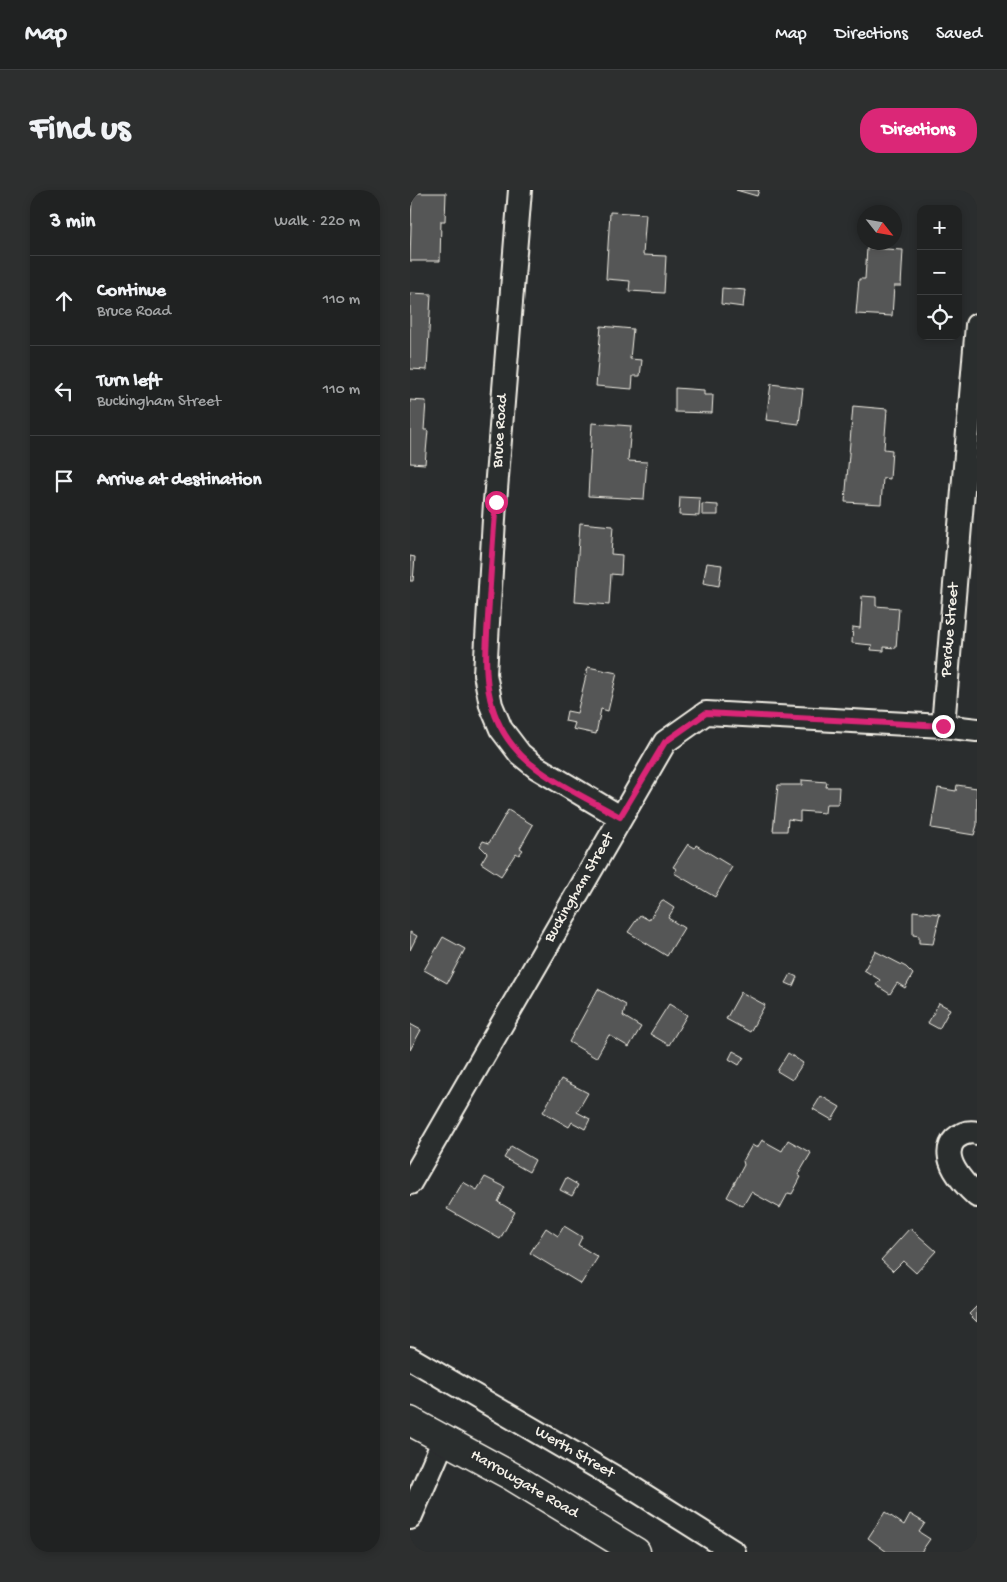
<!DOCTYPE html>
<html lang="en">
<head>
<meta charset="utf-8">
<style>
  body { margin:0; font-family:"Gochi Hand",sans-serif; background:#2d2f2f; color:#f1f3f6 }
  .controls { position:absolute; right:15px; top:15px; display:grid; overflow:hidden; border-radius:10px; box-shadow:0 2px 8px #0003 }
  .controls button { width:45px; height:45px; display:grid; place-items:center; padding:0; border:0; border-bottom:1px solid #3d3f40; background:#202222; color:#f1f3f6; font:25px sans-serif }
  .compass { position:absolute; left:447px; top:15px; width:45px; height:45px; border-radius:50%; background:#202222; box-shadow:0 2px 8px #0003; rotate:121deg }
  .stop { position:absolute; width:15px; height:15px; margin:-11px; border:4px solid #db2777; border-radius:50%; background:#fff }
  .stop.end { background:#db2777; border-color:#fff; box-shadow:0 1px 5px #0008 }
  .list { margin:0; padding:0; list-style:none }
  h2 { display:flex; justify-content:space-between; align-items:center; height:65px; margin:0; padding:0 20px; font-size:21px }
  h2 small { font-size:16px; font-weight:400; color:#a2a4a5 }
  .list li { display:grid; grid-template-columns:32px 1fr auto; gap:15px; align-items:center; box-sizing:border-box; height:90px; padding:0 20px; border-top:1px solid #3d3f40 }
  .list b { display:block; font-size:19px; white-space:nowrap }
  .list p { margin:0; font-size:16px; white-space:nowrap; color:#a2a4a5 }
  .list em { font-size:16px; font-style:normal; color:#a2a4a5 }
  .icon { flex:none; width:28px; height:28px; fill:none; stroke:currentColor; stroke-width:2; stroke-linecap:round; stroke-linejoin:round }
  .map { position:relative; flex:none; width:567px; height:1362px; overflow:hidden; border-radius:20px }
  header { display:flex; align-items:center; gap:30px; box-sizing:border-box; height:70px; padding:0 25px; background:#202222; border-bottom:1px solid #3d3f40 }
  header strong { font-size:24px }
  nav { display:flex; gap:28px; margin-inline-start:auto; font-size:18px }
  .intro { display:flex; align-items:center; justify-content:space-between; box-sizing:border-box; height:120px; padding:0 30px }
  h1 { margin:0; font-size:35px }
  .button { padding:12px 22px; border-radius:20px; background:#db2777; color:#fff; font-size:18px; font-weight:700 }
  main { display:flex; gap:30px; padding:0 30px }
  aside { flex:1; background:#202222; border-radius:20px; box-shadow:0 2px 8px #0003 }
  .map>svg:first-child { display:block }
  .building { fill:#555756; stroke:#f4f1e8 }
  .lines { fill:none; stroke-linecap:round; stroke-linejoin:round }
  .minor-casing { stroke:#f4f1e8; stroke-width:26 }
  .secondary-casing { stroke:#f4f1e8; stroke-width:31 }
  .minor { stroke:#2a2d2e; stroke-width:22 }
  .secondary { stroke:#2a2d2e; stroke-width:28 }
  .route { stroke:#db2777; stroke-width:6 }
  .labels { text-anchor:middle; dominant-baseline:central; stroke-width:4; stroke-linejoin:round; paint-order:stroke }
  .street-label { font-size:16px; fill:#f4f1e8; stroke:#2a2d2e }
</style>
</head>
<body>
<header>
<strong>Map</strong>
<nav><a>Map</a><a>Directions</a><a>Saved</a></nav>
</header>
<div class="intro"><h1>Find us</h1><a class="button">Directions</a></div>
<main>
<aside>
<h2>3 min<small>Walk · 220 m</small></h2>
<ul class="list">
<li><svg class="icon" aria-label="ahead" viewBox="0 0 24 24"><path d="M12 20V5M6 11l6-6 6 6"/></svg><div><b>Continue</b><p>Bruce Road</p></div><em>110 m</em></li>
<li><svg class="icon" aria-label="left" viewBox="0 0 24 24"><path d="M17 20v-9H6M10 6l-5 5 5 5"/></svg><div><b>Turn left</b><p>Buckingham Street</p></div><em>110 m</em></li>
<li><svg class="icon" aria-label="arrive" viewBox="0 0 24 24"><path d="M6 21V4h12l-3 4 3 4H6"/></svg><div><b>Arrive at destination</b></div></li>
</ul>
</aside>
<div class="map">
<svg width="567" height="1362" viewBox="0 0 567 1362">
  <rect width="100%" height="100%" fill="#2a2d2e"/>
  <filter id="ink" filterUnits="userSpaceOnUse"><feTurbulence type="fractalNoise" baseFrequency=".02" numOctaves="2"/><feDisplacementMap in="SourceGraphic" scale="10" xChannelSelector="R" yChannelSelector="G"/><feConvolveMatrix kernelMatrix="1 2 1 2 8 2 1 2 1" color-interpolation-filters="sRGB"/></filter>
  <g filter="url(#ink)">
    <path class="building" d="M326,0H349L347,6Z
      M2,3H36L35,31H31L30,71H0Z
      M200,22L236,24L233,65L256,66L254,103L219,101L220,91L196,89Z
      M457,58L493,60L491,96H484L482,126L446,124L449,89H455Z
      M312,98L335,100L333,117L311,114Z
      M0,103L21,104L17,180L0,179Z
      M191,136L223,139L220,169L232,170L230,186H223L222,199L186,196Z
      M361,194L393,198L389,234L356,230Z
      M265,198L294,200V205H303L302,223L265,222Z
      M0,210L16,211L14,240H18L15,274L0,273Z
      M443,216L477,219L474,259L482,260L480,289L473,288L471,314L435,312Z
      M182,233L221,236L218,271L237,272L234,309L178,306Z
      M270,307L290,308L289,326L269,325Z
      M292,314L308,315V325H292Z
      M170,333L203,336L201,364L212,365L211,385L201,384L199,415L165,412Z
      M0,366L5,367L3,391H0Z
      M297,373L312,375L309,396L293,393Z
      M452,406L466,407V416L489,418L486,458L474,457V461L461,460L462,455L442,453L443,437L450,438Z
      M178,477L207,483L198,521L191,519L186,544L163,539L165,533L155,531L157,521L167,523Z
      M392,590L417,592L416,597H429L428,614H416L415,623L390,621V631L378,629L377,641H363L368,595H392Z
      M547,595L567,598V635L564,645L521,638L528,598L546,601Z
      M98,620L123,635L110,658L113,660L109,665L106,663L91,686L71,673L77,663L70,656L73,651L79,653Z
      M278,654L285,658L286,655L322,677L305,707L264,683L267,679L263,677Z
      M252,710L264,718L258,728L274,738L257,766L218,742L230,725L239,730Z
      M503,721L530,724L523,754L509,753V746L503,745Z
      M0,742L7,746L0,760Z
      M33,747L55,759L37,793L14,780Z
      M465,761L496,777L503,784L495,798L487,793L480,804L466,795L470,790L454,780Z
      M381,784L387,787L383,796L376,793Z
      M188,799L216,815L213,826L231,837L219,857L199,845L186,868L159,852Z
      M331,802L355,815L340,842L316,829Z
      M529,813L540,819L529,839L518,833Z
      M259,814L277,825L259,855L240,844Z
      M0,834L11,840L0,860Z
      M323,861L334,867L329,875L319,869Z
      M378,863L393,873L382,890L367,881Z
      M151,889L178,903L167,922L180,929L175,939L162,932L159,937L133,922Z
      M411,906L430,917L422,930L403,919Z
      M352,950L372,961L378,950L401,963L388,985L391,987L382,1004L378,1003L370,1018L341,1002L333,1016L317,1007L334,975L333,971L342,955L347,958Z
      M101,956L125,970L119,982L94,968Z
      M75,987L95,997L88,1012L105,1022L90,1049L37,1019L53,992L67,1000Z
      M156,988L168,995L162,1006L150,1000Z
      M154,1036L172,1047L168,1055L188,1067L171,1094L120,1063L136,1038L148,1046Z
      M500,1038L526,1061L506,1083L493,1071L483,1081L471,1070Z
      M567,1116V1132L559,1124Z
      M475,1322L494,1335L500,1324L515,1333L509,1342L520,1349L511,1362H477L458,1348Z"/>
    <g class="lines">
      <g class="minor-casing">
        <path id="minor" d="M110,0L85,312L75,484L81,515L91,539L110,564L126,577L210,627
          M533,536L567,135
          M567,943C559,941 552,943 545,949C528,967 554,994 567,1006
          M0,993L255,552L296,523L533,536L567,540
          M0,1168L213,1292L324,1362
          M0,1328L34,1249"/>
      </g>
      <g class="secondary-casing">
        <path id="secondary" d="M0,1231L103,1287L226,1362"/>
      </g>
      <use href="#minor" class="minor"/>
      <use href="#secondary" class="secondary"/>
    </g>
  </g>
  <g class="lines" filter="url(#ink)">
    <path class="route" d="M86,312C83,345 81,378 79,411C76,467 67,520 111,565C136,590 179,609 210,627L255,552L296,523L533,536"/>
  </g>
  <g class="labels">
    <g class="street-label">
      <text transform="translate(91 241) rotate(-86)">Bruce Road</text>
      <text transform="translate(541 440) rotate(-85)">Perdue Street</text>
      <text transform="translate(170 698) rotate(-60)">Buckingham Street</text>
      <text transform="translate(164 1263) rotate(30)">Werth Street</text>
      <text transform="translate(114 1295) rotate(30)">Harrowgate Road</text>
    </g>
  </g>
</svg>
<div class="controls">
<button>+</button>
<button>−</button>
<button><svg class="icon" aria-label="locate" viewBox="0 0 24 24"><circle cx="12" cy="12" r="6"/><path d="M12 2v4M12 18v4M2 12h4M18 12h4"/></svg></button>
</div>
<svg class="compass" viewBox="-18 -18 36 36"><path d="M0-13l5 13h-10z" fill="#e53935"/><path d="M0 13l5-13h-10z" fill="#a2a4a5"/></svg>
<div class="stop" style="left:86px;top:312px"></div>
<div class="stop end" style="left:533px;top:536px"></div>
</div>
</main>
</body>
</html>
